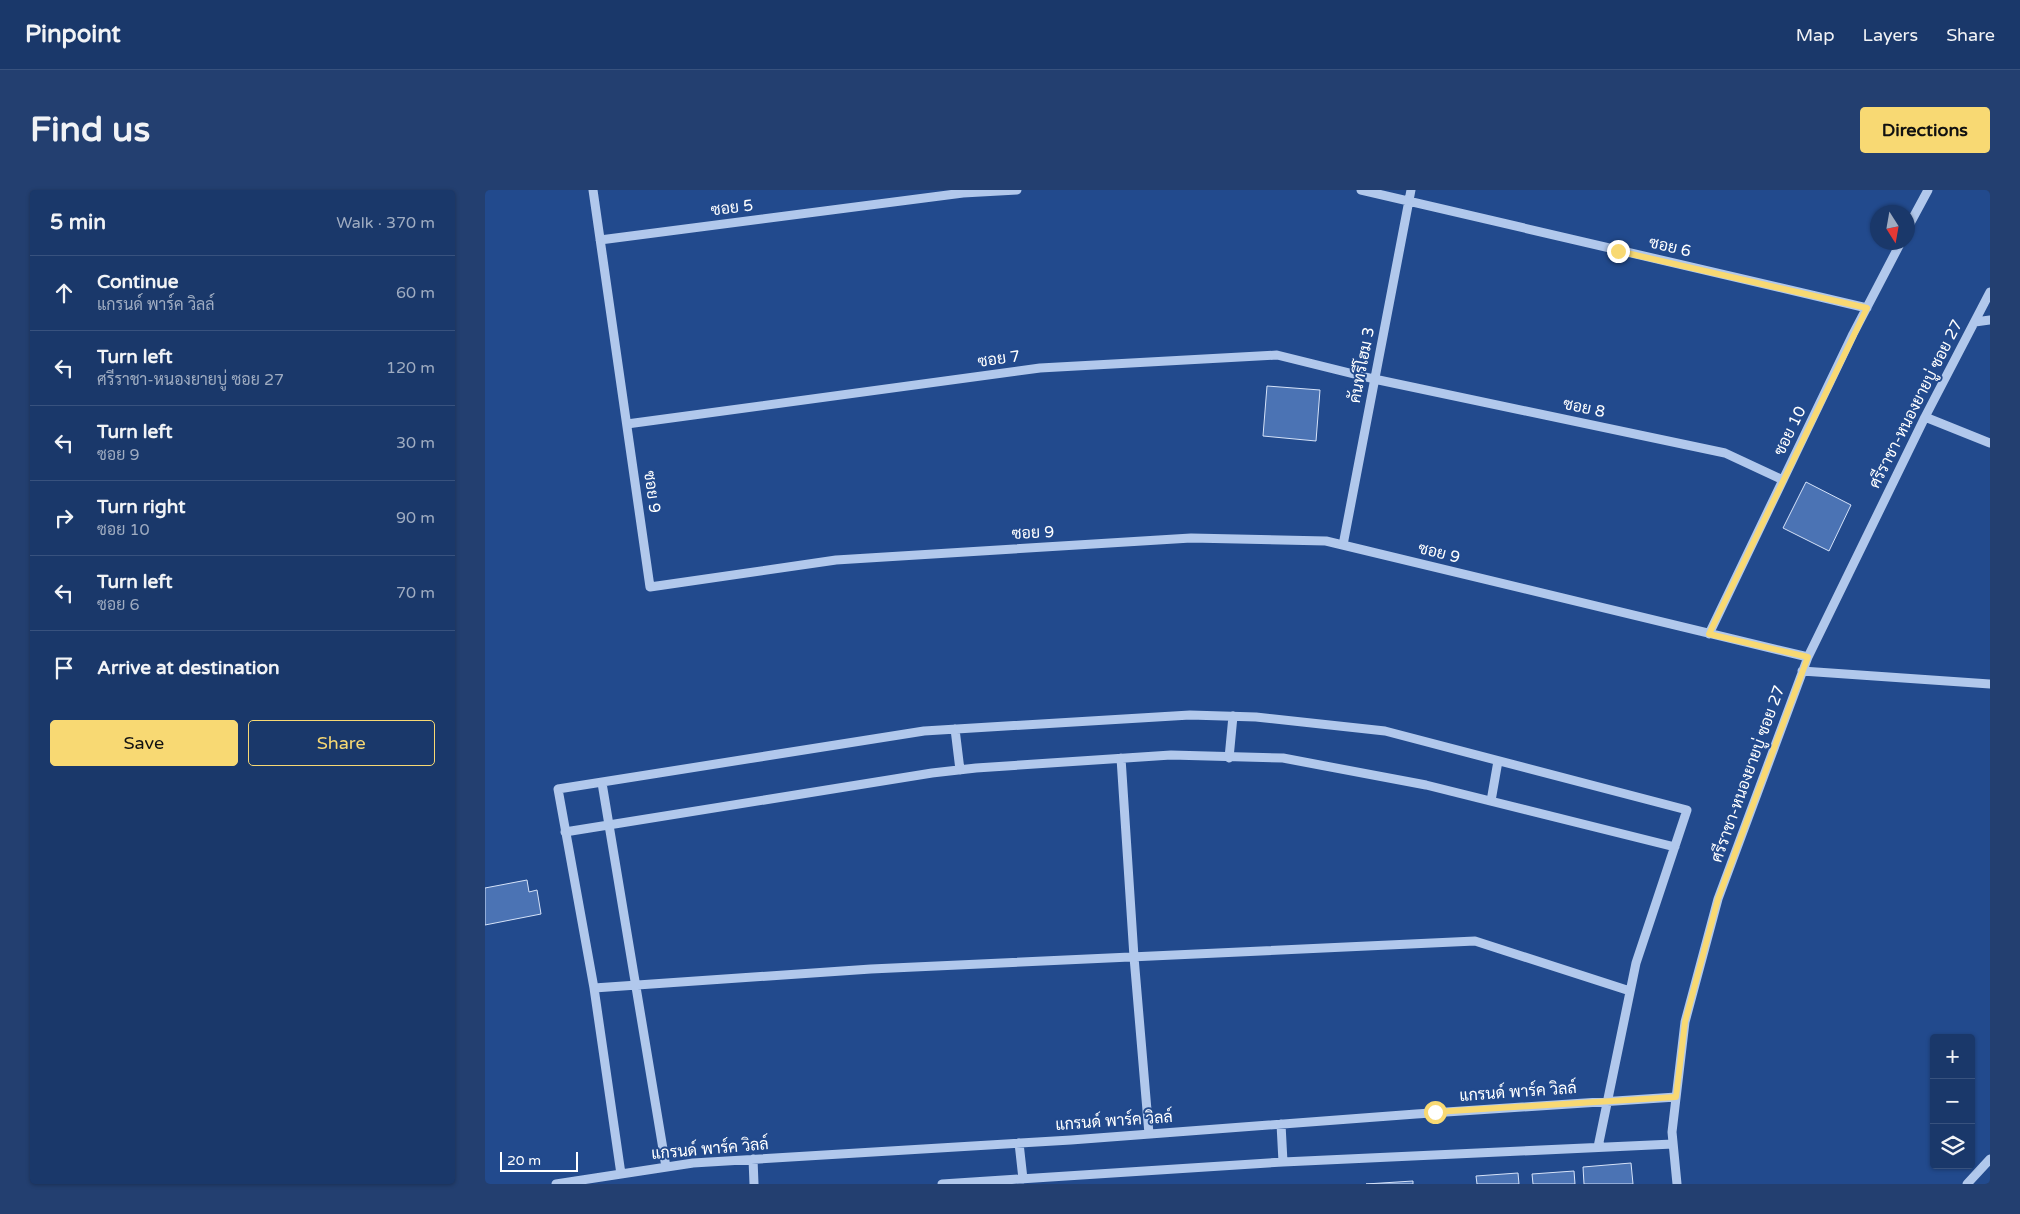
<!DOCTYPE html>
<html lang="en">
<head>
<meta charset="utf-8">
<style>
  body { margin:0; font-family:"Varela Round",Sarabun,sans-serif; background:#233f70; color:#f1f3f6 }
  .controls { position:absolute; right:15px; bottom:15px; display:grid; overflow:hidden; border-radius:5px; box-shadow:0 1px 4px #0004 }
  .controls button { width:45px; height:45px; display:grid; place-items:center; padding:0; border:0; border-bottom:1px solid #38527e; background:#1a386a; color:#f1f3f6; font:25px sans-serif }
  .compass { position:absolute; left:1385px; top:15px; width:45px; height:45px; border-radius:50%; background:#1a386a; box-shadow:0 1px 4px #0004; rotate:169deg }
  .scale { position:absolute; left:15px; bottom:12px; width:78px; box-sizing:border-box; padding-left:5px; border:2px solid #fff; border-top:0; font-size:14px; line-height:18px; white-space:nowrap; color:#fff; -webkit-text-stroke:4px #224a8d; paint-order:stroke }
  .stop { position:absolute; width:15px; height:15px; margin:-11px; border:4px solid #f8d973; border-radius:50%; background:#fff }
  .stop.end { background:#f8d973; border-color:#fff; box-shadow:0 1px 5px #0008 }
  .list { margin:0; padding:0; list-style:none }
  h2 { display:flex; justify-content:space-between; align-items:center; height:65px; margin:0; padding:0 20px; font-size:21px }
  h2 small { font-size:16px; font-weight:400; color:#9facc1 }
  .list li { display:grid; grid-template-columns:32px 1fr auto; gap:15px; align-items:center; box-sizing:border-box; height:75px; padding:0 20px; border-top:1px solid #38527e }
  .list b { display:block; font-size:19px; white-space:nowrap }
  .list p { margin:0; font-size:16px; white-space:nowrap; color:#9facc1 }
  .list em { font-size:16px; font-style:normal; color:#9facc1 }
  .actions { display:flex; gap:10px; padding:15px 20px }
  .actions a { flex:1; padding:11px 0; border:1px solid #f8d973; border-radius:5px; text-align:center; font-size:18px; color:#f8d973 }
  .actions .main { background:#f8d973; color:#111 }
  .icon { flex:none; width:28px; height:28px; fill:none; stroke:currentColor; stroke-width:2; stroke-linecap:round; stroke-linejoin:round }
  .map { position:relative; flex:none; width:1505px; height:994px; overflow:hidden; border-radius:5px }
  header { display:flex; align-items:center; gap:30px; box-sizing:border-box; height:70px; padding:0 25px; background:#1a386a; border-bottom:1px solid #38527e }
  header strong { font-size:24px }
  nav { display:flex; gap:28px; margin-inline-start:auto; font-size:18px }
  .intro { display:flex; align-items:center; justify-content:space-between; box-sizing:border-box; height:120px; padding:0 30px }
  h1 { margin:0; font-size:35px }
  .button { padding:12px 22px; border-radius:5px; background:#f8d973; color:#111; font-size:18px; font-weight:700 }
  main { display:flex; gap:30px; padding:0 30px }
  aside { flex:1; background:#1a386a; border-radius:5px; box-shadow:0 1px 4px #0004 }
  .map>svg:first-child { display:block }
  .building { fill:#4b73b4; stroke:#d6e3f9 }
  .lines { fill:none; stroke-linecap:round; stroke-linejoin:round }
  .minor { stroke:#b1c8ec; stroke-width:9 }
  .route { stroke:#f8d973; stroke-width:6 }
  .labels { text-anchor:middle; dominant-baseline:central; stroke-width:4; stroke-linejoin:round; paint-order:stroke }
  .street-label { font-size:16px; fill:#fff; stroke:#224a8d }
</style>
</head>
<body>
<header>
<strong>Pinpoint</strong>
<nav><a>Map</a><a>Layers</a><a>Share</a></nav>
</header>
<div class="intro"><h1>Find us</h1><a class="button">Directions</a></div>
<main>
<aside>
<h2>5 min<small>Walk · 370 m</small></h2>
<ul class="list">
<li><svg class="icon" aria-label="ahead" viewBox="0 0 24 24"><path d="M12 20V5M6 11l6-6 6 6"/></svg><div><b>Continue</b><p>แกรนด์ พาร์ค วิลล์</p></div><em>60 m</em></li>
<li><svg class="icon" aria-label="left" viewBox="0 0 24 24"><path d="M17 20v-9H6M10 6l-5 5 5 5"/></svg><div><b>Turn left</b><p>ศรีราชา-หนองยายบู่ ซอย 27</p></div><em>120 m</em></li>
<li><svg class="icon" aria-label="left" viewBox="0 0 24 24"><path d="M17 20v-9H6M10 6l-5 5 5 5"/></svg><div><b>Turn left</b><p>ซอย 9</p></div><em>30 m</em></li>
<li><svg class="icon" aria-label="right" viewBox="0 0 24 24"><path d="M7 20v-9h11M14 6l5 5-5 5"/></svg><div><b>Turn right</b><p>ซอย 10</p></div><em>90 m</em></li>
<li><svg class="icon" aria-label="left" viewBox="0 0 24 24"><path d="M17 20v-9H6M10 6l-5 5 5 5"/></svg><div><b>Turn left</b><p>ซอย 6</p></div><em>70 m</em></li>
<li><svg class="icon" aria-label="arrive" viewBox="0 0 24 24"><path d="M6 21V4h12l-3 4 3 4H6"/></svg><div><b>Arrive at destination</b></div></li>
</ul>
<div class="actions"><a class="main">Save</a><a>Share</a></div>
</aside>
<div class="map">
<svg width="1505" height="994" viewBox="0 0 1505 994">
  <rect width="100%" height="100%" fill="#224a8d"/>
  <path class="building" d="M782,196L835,200L831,251L778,246Z
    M1321,292L1366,315L1344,361L1298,338Z
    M42,690L44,702L52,700L56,724L0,735V698Z
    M1146,973L1148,994H1099L1098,977Z
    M1089,981L1090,994H1048L1047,984Z
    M1033,983L1034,994H992L991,986Z
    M928,991V994H881Z"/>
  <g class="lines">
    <path class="minor" d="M108,0L165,397L351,370L706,348L841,351L1323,467
      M876,0L1382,118
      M1422,39L1443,0
      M115,50L478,3L532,0
      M1490,132L1505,130
      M1440,227L1505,253
      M142,234L555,178L792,165L889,189L1240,263L1298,290
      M858,355L926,0
      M1224,444L1368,144L1416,52
      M1317,481L1505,494
      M470,539L475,580
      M636,568L649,767L664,944
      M744,568L748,526
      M117,593L181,977
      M1006,611L1013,571
      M80,642L447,583L491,578L686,565L798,568L941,595L1190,657
      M109,798L386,779L990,751L1145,801
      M796,934L798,972
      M534,953L538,989
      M268,969L269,994
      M136,984L109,798L73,599L439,541L705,525L771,527L900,541L1202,620L1151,773L1113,957
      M71,994L208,973L586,950L931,924L1191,907
      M457,994L798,972L1188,954
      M1192,994L1187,942L1200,832L1233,709L1323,467L1440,227L1505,102
      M1482,994L1505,969"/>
  </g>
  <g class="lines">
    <path class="route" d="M950,922L1191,907L1200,832L1233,709L1323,467L1224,444L1382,118L1133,61"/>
  </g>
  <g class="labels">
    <g class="street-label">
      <text transform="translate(247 18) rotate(-7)">ซอย 5</text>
      <text transform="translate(1185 57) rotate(13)">ซอย 6</text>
      <text transform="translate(514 169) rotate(-8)">ซอย 7</text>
      <text transform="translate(877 175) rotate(-79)">คันทรีโฮม 3</text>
      <text transform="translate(1431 214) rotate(-63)">ศรีราชา-หนองยายบู่ ซอย 27</text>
      <text transform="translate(1099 218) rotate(12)">ซอย 8</text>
      <text transform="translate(1305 241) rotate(-64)">ซอย 10</text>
      <text transform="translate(167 302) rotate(82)">ซอย 9</text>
      <text transform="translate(548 343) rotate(-3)">ซอย 9</text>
      <text transform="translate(954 363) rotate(14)">ซอย 9</text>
      <text transform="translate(1263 584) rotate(-70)">ศรีราชา-หนองยายบู่ ซอย 27</text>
      <text transform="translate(1033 902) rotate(-4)">แกรนด์ พาร์ค วิลล์</text>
      <text transform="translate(629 931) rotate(-4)">แกรนด์ พาร์ค วิลล์</text>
      <text transform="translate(225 959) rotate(-5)">แกรนด์ พาร์ค วิลล์</text>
    </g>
  </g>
</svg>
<div class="controls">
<button>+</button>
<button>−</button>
<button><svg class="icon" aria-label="layers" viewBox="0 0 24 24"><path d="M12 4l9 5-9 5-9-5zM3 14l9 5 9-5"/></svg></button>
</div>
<svg class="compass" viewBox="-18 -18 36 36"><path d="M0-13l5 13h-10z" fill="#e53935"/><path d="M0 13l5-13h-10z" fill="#9facc1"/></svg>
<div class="scale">20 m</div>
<div class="stop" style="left:950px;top:922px"></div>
<div class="stop end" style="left:1133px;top:61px"></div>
</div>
</main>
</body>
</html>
